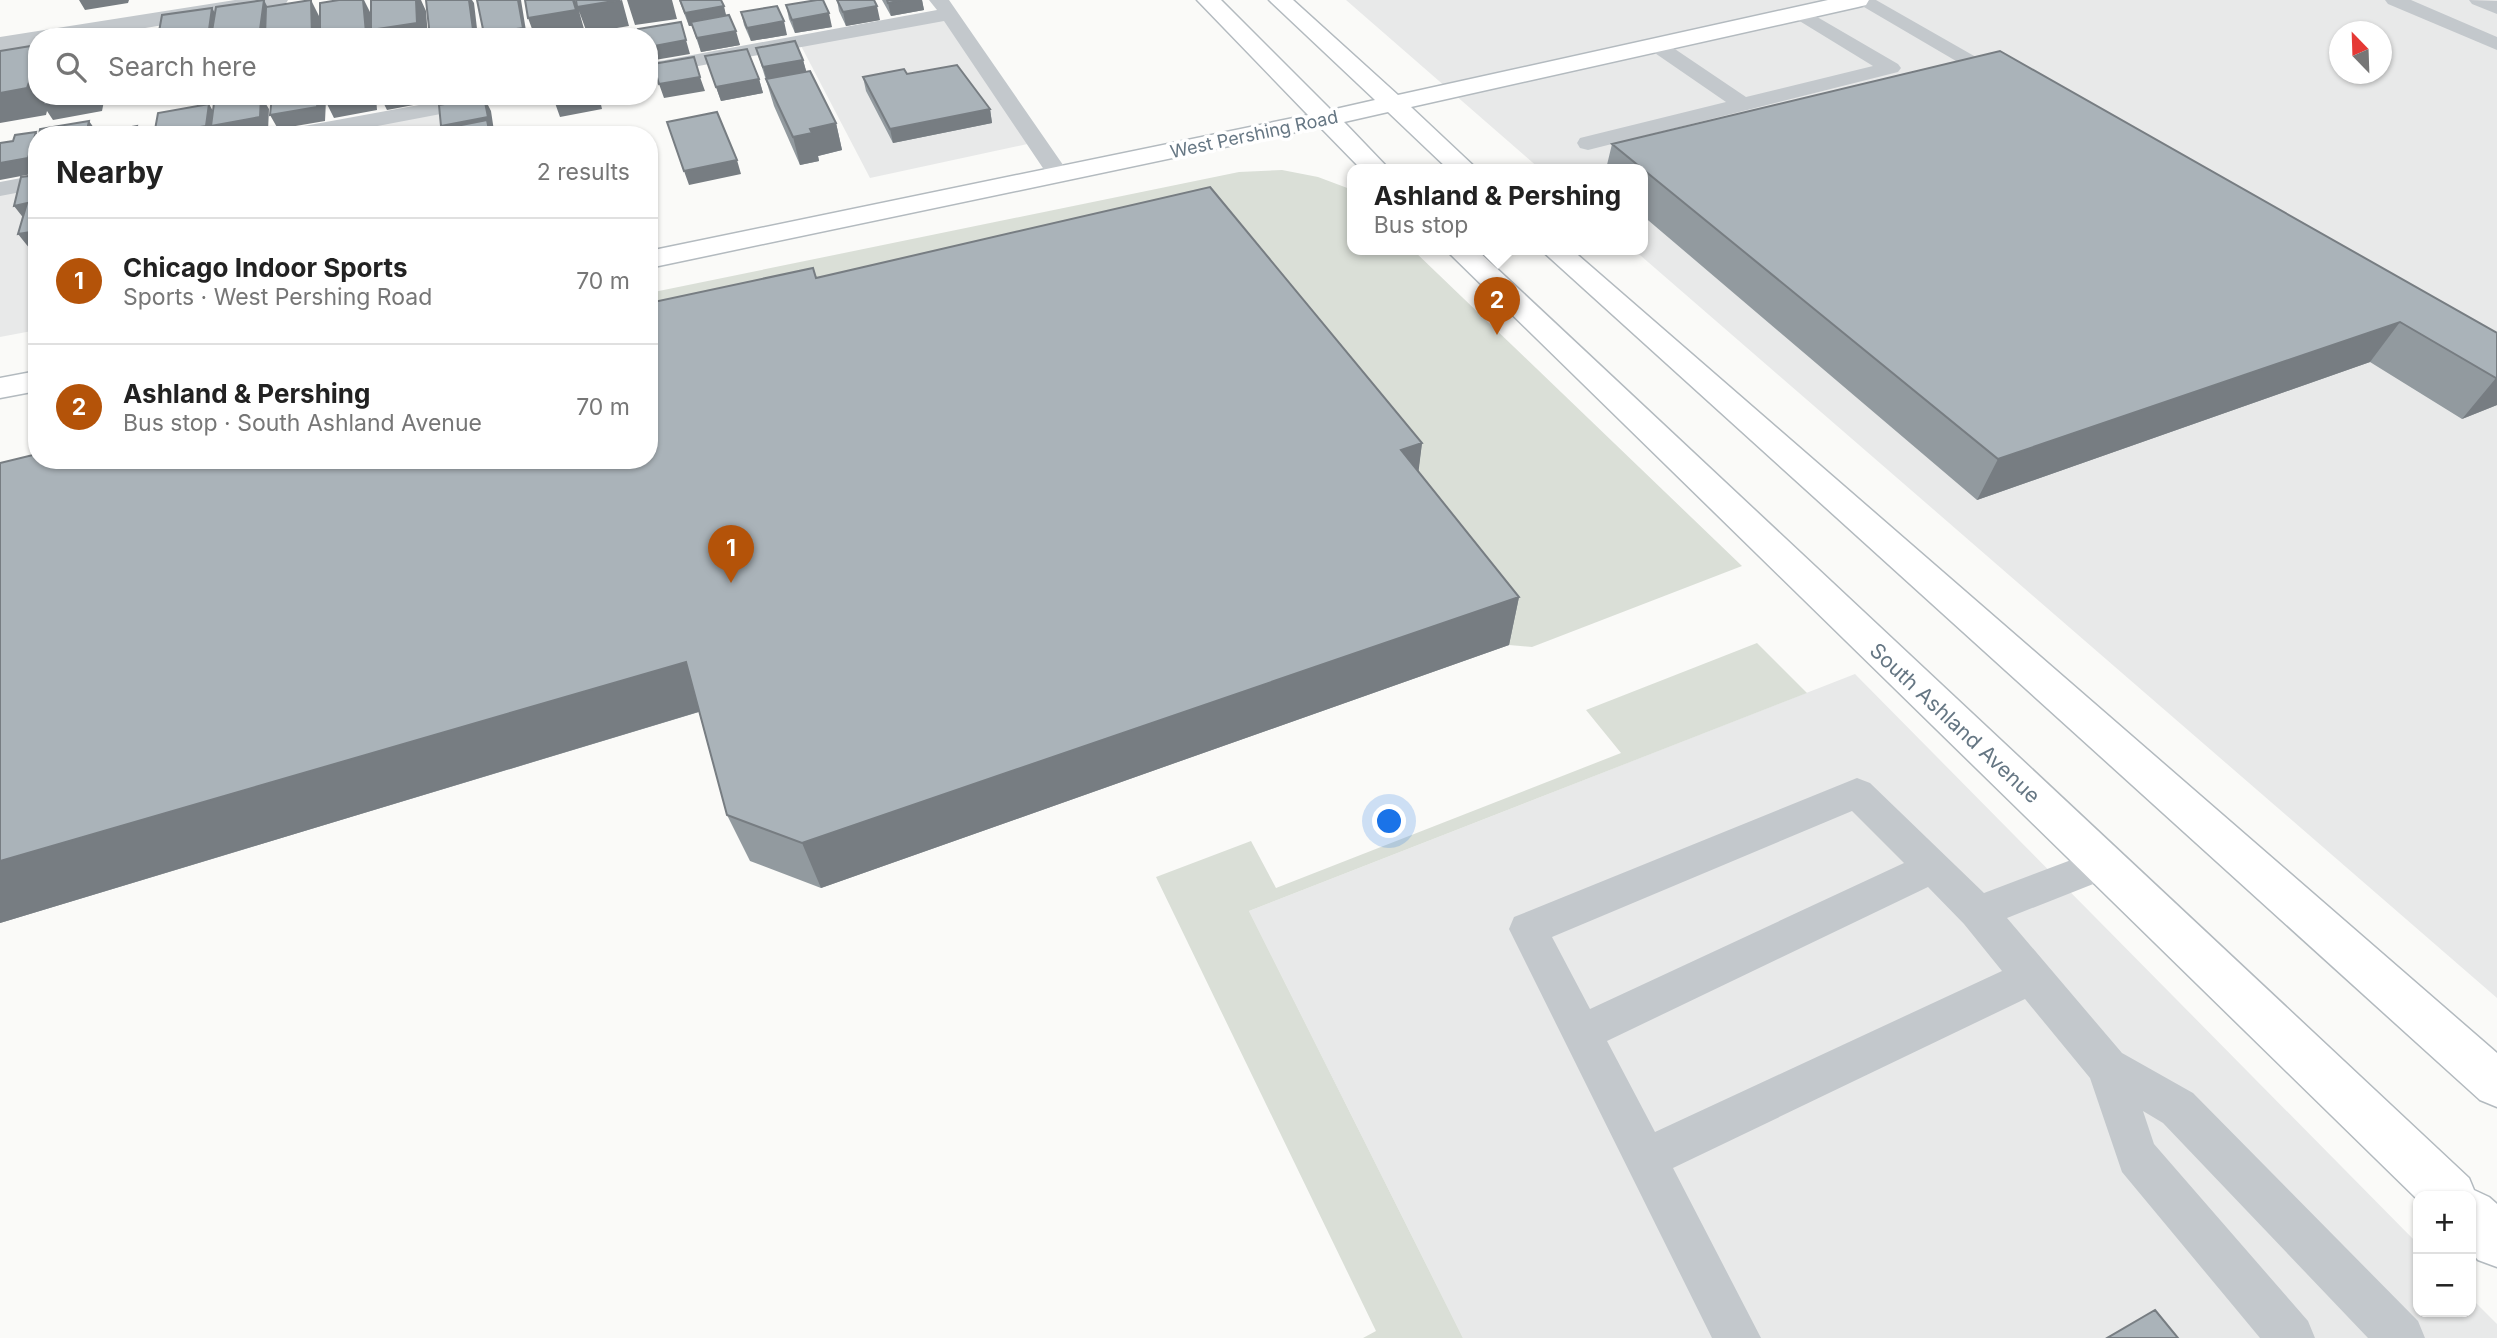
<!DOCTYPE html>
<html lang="en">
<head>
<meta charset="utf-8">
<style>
  body { margin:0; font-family:Inter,sans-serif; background:#f2f2f2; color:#222 }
  .controls { position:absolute; right:21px; bottom:21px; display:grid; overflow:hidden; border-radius:14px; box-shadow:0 2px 5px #0004 }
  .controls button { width:63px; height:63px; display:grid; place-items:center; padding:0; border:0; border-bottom:2px solid #e0e0e0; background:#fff; color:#222; font:35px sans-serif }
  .compass { position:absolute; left:2329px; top:21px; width:63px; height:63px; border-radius:50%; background:#fff; box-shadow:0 2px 5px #0004; rotate:337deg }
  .you { position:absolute; left:1390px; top:822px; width:24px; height:24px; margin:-18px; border:5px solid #fff; border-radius:50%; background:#1a73e8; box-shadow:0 0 0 10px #1a73e833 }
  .badge { display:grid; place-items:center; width:46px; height:46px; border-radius:50%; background:#b45309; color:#fff; font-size:23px; font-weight:700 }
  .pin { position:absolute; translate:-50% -58px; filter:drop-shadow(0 2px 4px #0008) }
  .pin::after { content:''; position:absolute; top:37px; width:24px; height:21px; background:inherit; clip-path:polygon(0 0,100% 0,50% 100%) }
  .popup { position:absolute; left:1347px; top:164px; width:301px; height:91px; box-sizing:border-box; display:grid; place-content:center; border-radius:14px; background:#fff; filter:drop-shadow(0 2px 5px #0005); font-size:23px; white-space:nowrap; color:#767676 }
  .popup b { font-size:26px; color:#222 }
  .popup::after { content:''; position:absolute; left:50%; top:100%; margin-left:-14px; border:14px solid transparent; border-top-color:#fff }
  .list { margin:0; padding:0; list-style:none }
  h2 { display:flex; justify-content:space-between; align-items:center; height:91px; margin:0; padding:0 28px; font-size:30px }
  h2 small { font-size:23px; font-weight:400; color:#767676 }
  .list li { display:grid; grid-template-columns:46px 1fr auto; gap:21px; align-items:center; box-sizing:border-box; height:126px; padding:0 28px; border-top:2px solid #e0e0e0 }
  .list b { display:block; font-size:26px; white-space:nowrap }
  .list p { margin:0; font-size:23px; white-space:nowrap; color:#767676 }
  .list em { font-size:23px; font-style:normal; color:#767676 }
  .icon { flex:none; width:38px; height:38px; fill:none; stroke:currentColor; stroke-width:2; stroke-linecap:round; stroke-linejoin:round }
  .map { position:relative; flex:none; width:2497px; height:1338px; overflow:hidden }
  .search { position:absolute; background:#fff; box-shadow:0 2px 5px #0004; left:28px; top:28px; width:630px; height:77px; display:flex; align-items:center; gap:18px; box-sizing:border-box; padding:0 24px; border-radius:28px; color:#767676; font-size:26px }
  .panel { position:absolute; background:#fff; box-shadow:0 2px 5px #0004; left:28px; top:126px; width:630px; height:343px; border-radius:28px }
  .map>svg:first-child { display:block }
  .built { fill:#e8e9e9; fill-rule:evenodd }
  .green { fill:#dadfd7 }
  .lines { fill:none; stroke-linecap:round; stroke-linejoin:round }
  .secondary-casing { stroke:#b3babf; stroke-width:3 }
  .lane { fill:#c3c8cc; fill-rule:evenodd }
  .street { fill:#c3c8cc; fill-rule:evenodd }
  .secondary { fill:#fff; fill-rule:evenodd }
  .wall { fill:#929a9f }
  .shaded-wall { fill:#777d82 }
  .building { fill:#aab3b9; stroke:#777d82; stroke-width:2 }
  .labels { text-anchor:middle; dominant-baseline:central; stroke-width:7; stroke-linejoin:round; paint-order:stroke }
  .far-street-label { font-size:18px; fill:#657683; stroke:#fff }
  .street-label { font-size:21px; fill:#657683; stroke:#fff }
</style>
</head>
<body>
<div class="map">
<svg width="2497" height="1338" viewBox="0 0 2497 1338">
  <rect width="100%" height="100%" fill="#fafaf8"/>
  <path class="built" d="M1346,0H2497V998L1633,249H1642V169H1540ZM2340,32H2382V74H2340Z
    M949,14L1037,142L870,178L799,42Z
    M440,108L444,135H293Z
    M37,182V330L0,337V189Z
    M1855,674L2418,1244V1312H2471V1298L2497,1324V1338H1463L1249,911Z"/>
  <path class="green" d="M1282,170L1318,177L1350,189L1352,249H1412L1742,566L1532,647L1509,645L1211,234L649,355V293L1239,172Z
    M1757,643L1807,693L1249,911L1463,1338H1363L1376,1331L1156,877L1251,841L1276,888L1621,753L1586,710Z"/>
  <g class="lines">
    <g class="secondary-casing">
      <path id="secondary" d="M1197,0H1221L1331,110L1375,100L1269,0H1293L1398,95L1828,0H1869L1866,5L1858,7L1411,107L1477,169H1448L1388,112L1344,122L1389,169H1361L1320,127L649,268V251L1308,115Z
        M1445,249H1476L2469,1178L2474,1190L2489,1197L2497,1204V1267L2478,1260L2471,1252V1196H2418V1200Z
        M1540,249H1571L2497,1053V1107L2480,1100Z
        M37,371V391L0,398V378Z"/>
    </g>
    <path class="lane" d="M929,0H949L1070,175L1067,180H1051L944,21L649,75V63L937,10Z
      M1852,0H1876L2011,77L2014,81L2011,85H1997Z
      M2385,0H2411L2497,37V50L2388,4Z
      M2469,0L2497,1V14L2472,4Z
      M1800,7L1898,64L1901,68L1898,72L1588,150L1580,148L1577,143L1580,138L1726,102L1649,49L1646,45L1649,41H1663L1746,97L1873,66L1793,17L1790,13L1793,9Z
      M468,96H514L511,100L504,102L330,135H282L285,130L293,128Z
      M37,175V189L0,196V182Z
      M1857,778L1870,783L1984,893L2103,848L2116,853L2122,864L2116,875L2007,918L2122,1053L2193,1093L2418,1321L2425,1338H2368L2163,1123L2143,1111L2154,1144L2308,1321L2315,1338H2260L2122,1172L2090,1078L2025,999L1673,1168L1761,1338H1712L1509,929L1514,917ZM1852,811L1904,863L1590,1009L1552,937ZM1928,887L1964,924L2002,971L1655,1132L1607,1041Z"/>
    <path class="street" d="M235,0H288L285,5L277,7L89,37H37V45L0,51V37Z"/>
    <use href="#secondary" class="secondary"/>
  </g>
  <path class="wall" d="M679,0H721L726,15L740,45L701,52L692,26H689Z
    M837,0L880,20L846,26L839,11Z
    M882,0H922L924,10L891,16Z
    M786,5L832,27L795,33L789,19Z
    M741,12L787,35L751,41L744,25Z
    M756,48L803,60L806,71L836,123L842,150L818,156L819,161L800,165L774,106Z
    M705,56L759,79L763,93L721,101Z
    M907,74L990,109L992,123L893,143L866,91L863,77Z
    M1612,144L2497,333V405L2462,419L2370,362L1977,500L1642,215V169H1606Z
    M816,278L1422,443L1418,472L1519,597L1509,645L821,888L750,861L727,815L699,712L0,923V463Z"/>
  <path class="shaded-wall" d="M79,0H129L128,3L85,10Z
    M264,0L277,26L276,37H259Z
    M311,0L324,26L325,37H312Z
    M363,0H364L375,22L416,0H421L426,11L428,37H340Z
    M469,0H472L474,3L478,37H474Z
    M518,0H521L527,37H485L484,34Z
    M573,0H575L578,7L622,0L629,26L587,33L579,11L586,36L535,37L528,18Z
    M627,0H672L677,19L635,25Z
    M903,0H922L924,10L891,16L888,3Z
    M724,6L727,20L689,26L685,13Z
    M877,6L880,20L846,26L843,12Z
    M212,8L227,33L226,37H208Z
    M829,13L832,27L795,33L792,20Z
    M784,21L787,35L751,41L747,28Z
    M736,31L740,45L701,52L697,38Z
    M686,40L690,54L649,61V47Z
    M37,59V96H105L102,111L53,120L47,111L46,115L0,123V93Z
    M803,60L807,74L767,81L763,67Z
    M700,77L705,91L664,98L659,84Z
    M759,79L763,93L721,101L716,87Z
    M109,96H148L113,102Z
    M165,96H188L167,100Z
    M261,96L269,109L268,131L249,135H217L215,132V135H155L209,104L217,118Z
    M318,96H324L326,100L325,121L278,129L270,115Z
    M369,96H376L377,110L334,118L327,104Z
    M380,96H435V101L387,110Z
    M591,96H599L602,109L560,117L555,103Z
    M484,97L491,111L494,131L493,132L494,135H446L441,126Z
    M990,109L992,123L893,143L890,129Z
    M89,121L99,135H86Z
    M836,123L842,150L818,156L819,161L800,165L793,137L810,129Z
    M137,126L143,135H135Z
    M36,132L38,135H37V173L0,180V163Z
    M737,160L741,174L689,185L684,171Z
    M27,203L25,220L14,206Z
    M37,231V248L30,249L18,234Z
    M2400,322L2370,362L1977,500L1998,459Z
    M2496,378H2497V405L2462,419Z
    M1422,443L1416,492L1401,450Z
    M1519,597L1509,645L821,888L802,843Z
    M686,662L708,709L0,923V861Z"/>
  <path class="building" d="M264,0L259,37H211L216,7Z
    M311,0L312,37H265L266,7Z
    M339,0H363L366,33L340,37H320V3Z
    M371,0H416L417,23L371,30Z
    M426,0H469L474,37H430Z
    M477,0H518L523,28L484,34Z
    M525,0H573L576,10L528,18Z
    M576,0H620L577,7Z
    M680,0H721L724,6L685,13Z
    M817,0H823L829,13L792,20L786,5Z
    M837,0H874L877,6L843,12Z
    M887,0H903L888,3Z
    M777,6L784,21L747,28L741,12Z
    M212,8L208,37H158L162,15Z
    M729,15L736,31L697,38L691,22Z
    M681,22L686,40L649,47V37H640L638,29Z
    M634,30L635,37H592Z
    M795,41L803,60L763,67L756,48Z
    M37,45V59L27,88L0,93V51Z
    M747,49L759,79L716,87L705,56Z
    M2000,51L2497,333V378H2496L2400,322L1998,459L1612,144Z
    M694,57L700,77L659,84L653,64Z
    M957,65L990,109L890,129L863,77L904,69L907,74Z
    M810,71L836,123L810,129L812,133L793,137L766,79Z
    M46,96H93L43,105Z
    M255,96H261L260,117L211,126L214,103Z
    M272,96H318L317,107L270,115Z
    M326,96H369L327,104Z
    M553,96H591L555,103Z
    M484,97L488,117L441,126L439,105Z
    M209,104L206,126L154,135L158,113Z
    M717,112L737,160L684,171L667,122Z
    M487,120L490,135H435H436V130Z
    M89,121L86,135H39L40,129Z
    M137,126L135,135H98V133Z
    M36,132L28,158L0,163V143L13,141L15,135Z
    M37,142V157H33Z
    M37,175V231L18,234L27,203L14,206L21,177Z
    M1210,187L1422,443L1401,450L1519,597L802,843L727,815L686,662L0,861V463L37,454V460H649V303L813,268L816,278Z
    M2155,1310L2178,1338H2107Z"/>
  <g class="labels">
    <g class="far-street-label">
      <text transform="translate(1254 134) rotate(-12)">West Pershing Road</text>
    </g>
    <g class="street-label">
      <text transform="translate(1955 723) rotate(43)">South Ashland Avenue</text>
    </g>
  </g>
</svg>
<div class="controls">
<button>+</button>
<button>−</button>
</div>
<svg class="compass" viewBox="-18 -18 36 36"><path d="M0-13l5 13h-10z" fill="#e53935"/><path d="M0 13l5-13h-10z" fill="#767676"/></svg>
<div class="you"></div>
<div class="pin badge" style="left:731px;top:583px">1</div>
<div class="pin badge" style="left:1497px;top:335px">2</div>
<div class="popup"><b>Ashland &amp; Pershing</b>Bus stop</div>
<div class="search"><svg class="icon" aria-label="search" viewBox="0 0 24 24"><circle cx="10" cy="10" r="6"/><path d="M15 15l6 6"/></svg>Search here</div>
<section class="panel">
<h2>Nearby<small>2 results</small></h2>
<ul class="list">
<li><span class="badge">1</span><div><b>Chicago Indoor Sports</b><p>Sports · West Pershing Road</p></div><em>70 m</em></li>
<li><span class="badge">2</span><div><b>Ashland &amp; Pershing</b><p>Bus stop · South Ashland Avenue</p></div><em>70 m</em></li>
</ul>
</section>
</div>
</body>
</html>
